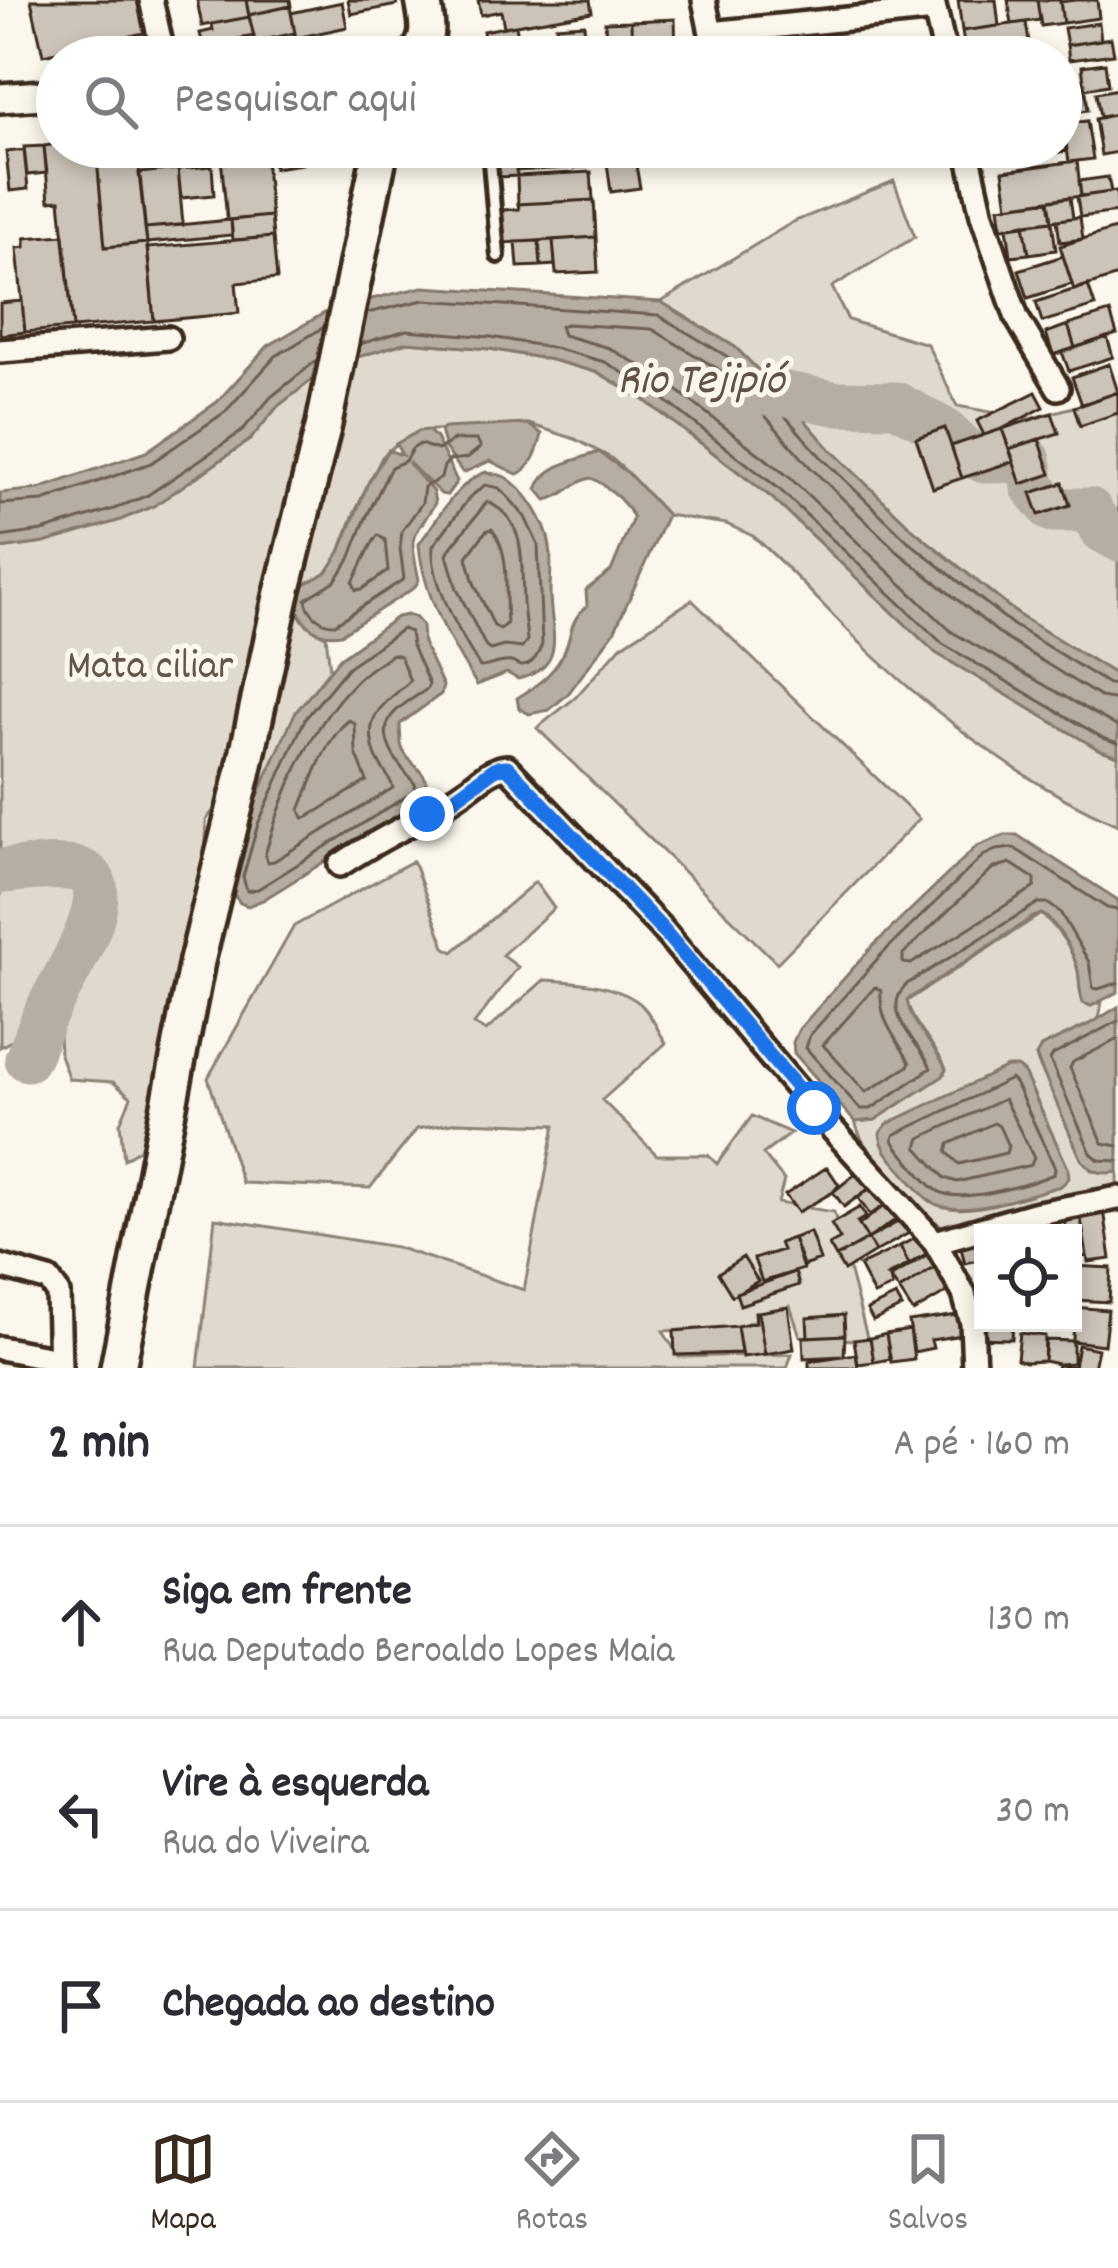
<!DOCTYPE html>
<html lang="pt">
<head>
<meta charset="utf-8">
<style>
  body { margin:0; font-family:Dekko,sans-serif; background:#f2f2f3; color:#2b2b33 }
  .controls { position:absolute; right:36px; bottom:36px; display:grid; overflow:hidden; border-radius:0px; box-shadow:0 6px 18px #0003 }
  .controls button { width:108px; height:108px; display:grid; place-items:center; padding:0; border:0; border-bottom:3px solid #e1e1e2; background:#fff; color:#2b2b33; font:60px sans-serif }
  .stop { position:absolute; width:36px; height:36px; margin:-27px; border:9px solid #1a73e8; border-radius:50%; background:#fff }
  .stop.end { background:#1a73e8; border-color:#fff; box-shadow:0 3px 12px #0008 }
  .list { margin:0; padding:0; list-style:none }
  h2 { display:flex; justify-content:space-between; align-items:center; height:156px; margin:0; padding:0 48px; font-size:51px }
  h2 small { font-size:39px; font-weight:400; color:#7c7c81 }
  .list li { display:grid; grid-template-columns:78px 1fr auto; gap:36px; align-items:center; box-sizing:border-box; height:192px; padding:0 48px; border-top:3px solid #e1e1e2 }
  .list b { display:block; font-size:45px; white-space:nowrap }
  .list p { margin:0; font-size:39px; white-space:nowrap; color:#7c7c81 }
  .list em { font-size:39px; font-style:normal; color:#7c7c81 }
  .icon { flex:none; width:66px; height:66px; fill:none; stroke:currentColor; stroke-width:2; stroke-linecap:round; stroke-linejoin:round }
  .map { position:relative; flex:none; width:1118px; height:1368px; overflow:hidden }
  .search { position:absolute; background:#fff; box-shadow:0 6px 18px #0003; left:36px; right:36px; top:36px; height:132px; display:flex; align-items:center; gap:30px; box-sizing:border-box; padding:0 42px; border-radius:66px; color:#7c7c81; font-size:45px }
  .sheet { height:732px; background:#fff }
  nav { display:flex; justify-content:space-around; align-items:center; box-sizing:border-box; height:168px; border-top:3px solid #e1e1e2; background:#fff; font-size:33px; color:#7c7c81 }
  nav a { display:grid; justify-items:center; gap:6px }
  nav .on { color:#3b2a1e }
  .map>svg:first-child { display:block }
  .green { fill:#dfd9ce; stroke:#8d8276; stroke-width:3 }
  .water { fill:#b6aea2; stroke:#85796d; stroke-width:3 }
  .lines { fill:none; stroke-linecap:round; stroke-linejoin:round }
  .shore { stroke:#6c5f53; stroke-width:3 }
  .river { stroke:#b6aea2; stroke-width:45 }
  .building { fill:#ccc4b9; stroke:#3b2a1e; stroke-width:3 }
  .service-casing { stroke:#3b2a1e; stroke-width:20 }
  .minor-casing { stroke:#3b2a1e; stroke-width:30 }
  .tertiary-casing { stroke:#3b2a1e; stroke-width:36 }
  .secondary-casing { stroke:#3b2a1e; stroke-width:42 }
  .service { stroke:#fbf7ec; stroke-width:10 }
  .minor { stroke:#fbf7ec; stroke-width:21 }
  .tertiary { stroke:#fbf7ec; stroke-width:27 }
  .secondary { stroke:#fbf7ec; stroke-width:33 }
  .route { stroke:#1a73e8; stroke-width:15 }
  .labels { text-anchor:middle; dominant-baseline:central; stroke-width:10; stroke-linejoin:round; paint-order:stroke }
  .park-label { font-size:42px; fill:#64564a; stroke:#fbf7ec }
  .water-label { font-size:45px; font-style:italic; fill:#605246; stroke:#fbf7ec }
</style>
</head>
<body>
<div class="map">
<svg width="1118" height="1368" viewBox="0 0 1118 1368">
  <rect width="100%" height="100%" fill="#fbf7ec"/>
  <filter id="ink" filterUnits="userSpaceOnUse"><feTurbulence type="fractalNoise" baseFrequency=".00833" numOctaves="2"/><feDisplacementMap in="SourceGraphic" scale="24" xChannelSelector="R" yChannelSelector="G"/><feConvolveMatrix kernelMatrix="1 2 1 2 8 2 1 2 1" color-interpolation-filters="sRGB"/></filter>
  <g filter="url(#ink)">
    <path class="green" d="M894,181L915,237L832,287L848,320L927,344L957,406L1029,419L1118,395V676L1020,616L916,532L830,449L781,393L735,347L661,302L793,222Z
      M407,342L490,349L552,360L599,373L644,400L771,497L936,653L1098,749L1118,756V825C1032,788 946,723 877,659C834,619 797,574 753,536L726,524L667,515L628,473L611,458L575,439L529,424L419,431L396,444L382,457L353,516L340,552L327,573L294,590C295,614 303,627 326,636L330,669C294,712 269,768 247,820L217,812H212L206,820V862L151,1142L124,1159L120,1123L131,1097L113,1082L69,1079L60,1055L59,1035L44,1021L30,1019L13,1040L0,1047V549L44,543L200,475L249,440L278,406L331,365Z
      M692,600L919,819L777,963L537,728L575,698L621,646Z
      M413,861L445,947L453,952L535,882L554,908L502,955L518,967L474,1024L486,1031L544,980C572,981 614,984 638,1002C650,1011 658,1031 666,1043L602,1100L657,1155H708L717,1164L752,1116L791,1133L763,1154L784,1180L778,1203L834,1212L868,1341L800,1336L790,1306L735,1328L663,1331L679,1357L792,1354L787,1368H198L215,1218L396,1247L524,1290L555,1125L458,1122L417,1129L370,1188L242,1183L208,1078L294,926Z
      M1041,914C1057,927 1074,951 1078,971C1082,993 1075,987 1091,1006L1102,1001L1099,1019L1041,1047L1036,1056L1038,1063L1091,1170L1118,1172V1188L945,1228C910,1206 867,1162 855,1122L875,1120L943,1076L946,1069C936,1045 912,1026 907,1001Z"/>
    <path class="water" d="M423,287L661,302L735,347L781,393L830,449L916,532L1020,616L1118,676V756L1098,749L936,653L771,497L645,400L599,373L552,360L490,349L407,342L331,365L278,406L250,440L154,506L118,521L44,543L0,549V493L39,489L146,452L217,402L268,346L333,308Z
      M528,424L542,434C539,448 531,470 517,474L490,461L463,473L445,448L440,431L444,428Z
      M428,430L436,438L457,481L447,495L441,494L408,462L433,492L435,503C412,543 408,529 419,580L414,588L341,634C312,639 295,617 294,590L327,572L340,552L368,483L388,450L402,455L396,444L419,431Z
      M599,452L628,473L667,515L614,632L568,694L549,710L529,714L519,708L517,698C534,688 551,676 561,658C574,636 566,624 587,606L586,590L611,571L633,518C626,502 607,485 591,478C574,481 563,498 546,500L537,489C547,463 576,461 599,452Z
      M486,472C492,474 499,474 505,477C526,489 547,523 550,547C552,563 550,579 550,595C551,633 568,667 518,679L507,673L477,685C450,643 423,594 419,544C437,520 457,482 486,472Z
      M407,615L415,617L422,625L423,643L443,686L441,694L400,724C400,726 401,744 401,745C408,769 435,770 425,799L263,900L248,906L240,903L232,892L230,876L247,820L295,713L340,658L397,617Z
      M1005,835H1017L1118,900V992L1091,1006L1083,1003C1078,990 1081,976 1076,963C1070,947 1056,922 1042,914L1033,917L907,1000C911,1026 936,1045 946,1069L943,1076L875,1120L855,1122L794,1053L793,1042L799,1029L872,947L977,846Z
      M1118,1007V1172C1101,1175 1092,1172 1081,1159L1036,1056L1041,1047L1090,1024Z
      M1007,1067H1017L1024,1073L1068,1168L1069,1178L1061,1186C1029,1194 960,1222 930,1201C921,1194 912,1182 904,1173C893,1160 881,1150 880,1133L887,1124Z"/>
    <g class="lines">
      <path class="shore" d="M367,313L424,300L658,315L728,357L772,401L821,457L908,541L1013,625L1108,684L1118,685
        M360,344L407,330L491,337L554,348L605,362L652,390L778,488L943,644L1103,738L1118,743
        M454,440H477L481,447L467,458L450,460L444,466L441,478L424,487L422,503L402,531L400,548L404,579L335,624C321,625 307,612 306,599L335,581L350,559L365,520L391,467L405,461L412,449L420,444L438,450Z
        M485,485L499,488L510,499L525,517L538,545L542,644C538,654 534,666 521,666C517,666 514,662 511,662C500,660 490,667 480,667C461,636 430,582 433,546L470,497Z
        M487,502C528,518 521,567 523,603C524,616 526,628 527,641L522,648L504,646L490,650L486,647L457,589L447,555L449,550Z
        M0,504L43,501L151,463L225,412L276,356L324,327
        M492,529C512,555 504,592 507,623L500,629L494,626L474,583L467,557L486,531Z
        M378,535L385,540L388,571L362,589L356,590L353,582C360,570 371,542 378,535Z
        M0,537L42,531L114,509L148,495L241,432L271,397L317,360
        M402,629L410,632L412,646L429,684L427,689C416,697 403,703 394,713C373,736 400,767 415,784V791L258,889L247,891L243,877L258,824L305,719L348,667Z
        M392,654L400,656L410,681C386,703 362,714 375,754C379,766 390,776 393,788L274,861L268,862L265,855C282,795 310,727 355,682C365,671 380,663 392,654Z
        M1118,700L1100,697L1005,638L898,552L810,467L761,411L718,369L652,329L566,324L560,326L563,335L609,348L660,377L789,477L952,632L1118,727
        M349,720L355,724L356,753L367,781L308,817L303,818L300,810C312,781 325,739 349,720Z
        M1010,863L1035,879V887L911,964L903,963V954L992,869Z
        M1118,910L1107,908L1014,848L996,850L983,856L880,956L810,1035L806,1048L860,1109H871L931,1068C919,1041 878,1012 907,984L1038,903H1047L1060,912L1089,962L1093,988L1098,989L1118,983
        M875,987L881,991C879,1022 897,1038 910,1063L907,1067L866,1092L823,1045Z
        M1118,1021L1053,1055L1050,1060L1091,1153L1099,1160L1118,1161
        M1118,1039L1073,1062L1070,1068L1103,1143L1118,1146
        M1011,1079L1015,1083L1055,1168L1054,1174C1030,1184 957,1207 935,1189C921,1178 909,1160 897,1147L893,1140L894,1135Z
        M1004,1099L1034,1158L1031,1165L957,1182L945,1178L917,1147L920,1138Z
        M994,1123L999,1126L1008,1146L1006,1153L959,1164L947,1152L949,1144Z"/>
      <path class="river" d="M722,394L781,393L834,403L896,404L942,429L971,454L984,461L1029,460L1033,487L1052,510H1090L1102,530L1118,539
        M0,871C20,870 68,863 84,872C121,892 60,983 49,1007C40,1023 35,1042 27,1059"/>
    </g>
    <path class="building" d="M31,0H137L144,33L43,55Z
      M197,0H246L249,17L202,26Z
      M246,0H290L291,6L249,15Z
      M348,0H396L397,5L351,14Z
      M478,0H590L592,12L504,27L501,11L481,15Z
      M958,0H996L999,26L962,31Z
      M1008,0H1037L1040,20L1012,24Z
      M1037,0H1060L1063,23L1041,26Z
      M1075,0H1097L1099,18L1063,23L1060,2Z
      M342,2L347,27L296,38L291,13Z
      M290,6L295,33L255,42L249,15Z
      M249,17L254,36L203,46L200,33L213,30L212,24Z
      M675,19L676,54L632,55L631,21Z
      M631,21L632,57H607L605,22Z
      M1026,22L1030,49L966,57L962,31Z
      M1099,23L1101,40L1067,45L1064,28Z
      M584,24L586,57H559L556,26Z
      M516,25L519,43L486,48L483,31Z
      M542,38L546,57H523L521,42Z
      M1111,38L1114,54L1069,60L1067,45Z
      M521,42L523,57H481L480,50Z
      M1105,63L1108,85L1085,89L1082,66Z
      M1085,83L1088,110L1061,114V87Z
      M1118,89V114L1100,117L1096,93Z
      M1118,114V152L1101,155L1095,119Z
      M1061,121L1067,151L995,161L993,147H1061Z
      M1087,121L1093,159L1069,162L1063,124Z
      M57,144V147H96L105,247L147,243L154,321L73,328L60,200L49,201L44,146Z
      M44,146L47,173L27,175L24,147Z
      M96,147H137L147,243L105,247Z
      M153,147H176L178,169L155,171Z
      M176,147H208L210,161L177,164Z
      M220,147H264L271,216L227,220Z
      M271,147H300L302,164L274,168Z
      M496,147H515L517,176L498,177Z
      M515,147H586L587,167L516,171Z
      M24,150L28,189L10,191L6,152Z
      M635,159L640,188L611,192L607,163Z
      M1077,161L1081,196L1008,206L1003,171Z
      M212,166L214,195L181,198L178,169Z
      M178,169L183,225L145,228L139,173Z
      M591,172L593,200L518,204L517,176Z
      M1108,177L1111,192L1081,196L1079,181Z
      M1116,191L1118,212L1080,217L1077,197Z
      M1070,197L1073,218L1052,221L1049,200Z
      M594,200L596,237L504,243L502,210L519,209L518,204Z
      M1049,200L1052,221L1002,228L999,207Z
      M271,216L273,237L233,240L231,220Z
      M1080,217L1083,239L1060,242L1057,220Z
      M231,220L232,235L147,243L145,228Z
      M1052,221L1056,250L1029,254L1024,224Z
      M1024,224L1029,254L1011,256L1007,227Z
      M1118,228V276L1074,290L1060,246Z
      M64,235L73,328L25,332L17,248L25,247V238Z
      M273,237L277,279L236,283L239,313L154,321L147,248Z
      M596,237L598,272L556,274L553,240Z
      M553,240L555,265L541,266L539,241Z
      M539,241L541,266L518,267L516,242Z
      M1063,256L1072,284L1028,298L1019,270Z
      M1088,285L1095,306L1042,322L1036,302Z
      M22,301L25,332L0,335V303Z
      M1110,312L1117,334L1075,348L1068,325Z
      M1068,325L1075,348L1053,355L1046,333Z
      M1107,337L1113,357L1069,371L1062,352Z
      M1109,364L1118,392L1082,405L1072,377Z
      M1036,392L1044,407L1002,429L984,435L977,421Z
      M1118,392V413L1080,426L1074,407Z
      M1052,413L1059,433L1009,449L1002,429Z
      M945,428L962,478L933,488L916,438Z
      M1002,429L1014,461L962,478L951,446Z
      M1039,439L1051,474L1021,484L1009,449Z
      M1063,483L1070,505L1039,515L1031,493Z
      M827,1167L839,1185L833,1192L798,1212L785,1195Z
      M859,1171L871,1187L844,1207L833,1192Z
      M871,1187L885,1205L870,1215L858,1198Z
      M893,1203L901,1216L868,1239L859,1225L885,1205Z
      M860,1207L866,1217L857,1222L868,1239L836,1257L829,1245L840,1239L831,1224Z
      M1104,1209L1111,1259L1088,1262L1080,1212Z
      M1080,1212L1087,1256L1073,1259V1233H1066L1064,1214Z
      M1064,1214L1066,1233H1033L1031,1220Z
      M903,1219L911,1232L875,1252L868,1239Z
      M810,1232L820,1260L803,1266L793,1238Z
      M983,1236V1259L965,1263L959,1241Z
      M917,1237L926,1254L909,1264L900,1246Z
      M793,1238L803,1269L762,1282L754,1259L782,1250L779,1243Z
      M868,1239L875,1252L844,1271L836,1257Z
      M900,1246L909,1264L887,1276L890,1278L892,1287L874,1295L859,1266Z
      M933,1251L941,1264L899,1290L890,1278Z
      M743,1257L758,1281L732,1296L718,1273Z
      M941,1264L954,1288L913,1312L899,1290Z
      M1073,1266L1111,1268L1109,1302L1073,1300Z
      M795,1272L799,1285L740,1305L736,1293Z
      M896,1296L902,1307L873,1321L867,1310Z
      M788,1307L794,1349L765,1354L758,1312Z
      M1074,1307L1108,1310L1104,1345L1073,1341Z
      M755,1312H758L765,1354L742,1357L737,1326L756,1322Z
      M971,1313L974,1333L931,1340L933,1348L914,1352L909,1322Z
      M844,1315L845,1335L808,1337L807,1318Z
      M980,1320H983V1323H1013L1012,1339L973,1338Z
      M737,1326L741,1353L675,1355L674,1331Z
      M910,1330L914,1359L891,1362L886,1334Z
      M1020,1333L1045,1336L1044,1361L1025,1362L1017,1359Z
      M886,1334L890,1359L874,1362L870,1338Z
      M845,1335L844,1356L804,1358L803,1337Z
      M870,1338L874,1362L858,1364L854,1340Z
      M1046,1340L1073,1341V1363L1058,1364L1044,1361Z
      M1078,1345L1098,1349L1094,1368H1057L1058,1364L1074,1367Z
      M856,1354L858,1368H809V1361Z"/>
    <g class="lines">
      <g class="service-casing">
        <path id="service" d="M485,147L490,162L498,256"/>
      </g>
      <g class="minor-casing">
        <path id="minor" d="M151,0L164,57
          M704,0L711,33L935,10
          M933,1L946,57
          M967,147L982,215L1017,318L1058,388
          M0,351L168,338
          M340,865C380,837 426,819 466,790C479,781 491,768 507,767L663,930L814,1109L935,1242L964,1294L972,1323L974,1368
          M935,1242L1033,1214L1118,1198
          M0,1266L49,1280L58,1293L60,1368
          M0,1348L58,1359"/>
      </g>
      <g class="tertiary-casing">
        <path id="tertiary" d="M0,98L57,94"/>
      </g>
      <g class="secondary-casing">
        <path id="secondary" d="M415,57C432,39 427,22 423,0
          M118,1368L197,961L243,774L281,597L324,424L381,147"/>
      </g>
      <use href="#service" class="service"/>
      <use href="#minor" class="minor"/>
      <use href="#tertiary" class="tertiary"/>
      <use href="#secondary" class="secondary"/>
    </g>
  </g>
  <g class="lines" filter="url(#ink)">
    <path class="route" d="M427,814L454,799L496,768L507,767L663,930L814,1108"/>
  </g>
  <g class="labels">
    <g class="park-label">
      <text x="150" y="669">Mata ciliar</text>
    </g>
    <g class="water-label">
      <text x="701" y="383">Rio Tejipió</text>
    </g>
  </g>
</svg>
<div class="controls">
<button><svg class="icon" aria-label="locate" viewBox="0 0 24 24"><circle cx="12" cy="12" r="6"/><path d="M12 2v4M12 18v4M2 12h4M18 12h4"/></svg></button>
</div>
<div class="stop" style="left:814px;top:1108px"></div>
<div class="stop end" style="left:427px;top:814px"></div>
<div class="search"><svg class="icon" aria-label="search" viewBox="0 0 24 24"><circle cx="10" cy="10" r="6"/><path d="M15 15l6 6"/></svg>Pesquisar aqui</div>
</div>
<section class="sheet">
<h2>2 min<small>A pé · 160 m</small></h2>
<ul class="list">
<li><svg class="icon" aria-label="ahead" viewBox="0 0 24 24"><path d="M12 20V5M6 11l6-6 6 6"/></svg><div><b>Siga em frente</b><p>Rua Deputado Beroaldo Lopes Maia</p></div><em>130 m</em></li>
<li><svg class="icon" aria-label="left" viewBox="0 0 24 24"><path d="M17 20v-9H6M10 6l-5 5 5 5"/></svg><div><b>Vire à esquerda</b><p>Rua do Viveira</p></div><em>30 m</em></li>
<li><svg class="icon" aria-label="arrive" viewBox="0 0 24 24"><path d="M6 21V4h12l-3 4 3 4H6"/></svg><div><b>Chegada ao destino</b></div></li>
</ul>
</section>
<nav>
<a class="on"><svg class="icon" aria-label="map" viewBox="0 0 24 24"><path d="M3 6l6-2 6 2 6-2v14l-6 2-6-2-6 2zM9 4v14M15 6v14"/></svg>Mapa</a>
<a><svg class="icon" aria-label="directions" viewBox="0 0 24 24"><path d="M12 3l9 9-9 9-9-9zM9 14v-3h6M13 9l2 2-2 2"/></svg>Rotas</a>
<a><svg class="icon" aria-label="saved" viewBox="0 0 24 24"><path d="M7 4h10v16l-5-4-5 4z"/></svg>Salvos</a>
</nav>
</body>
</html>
